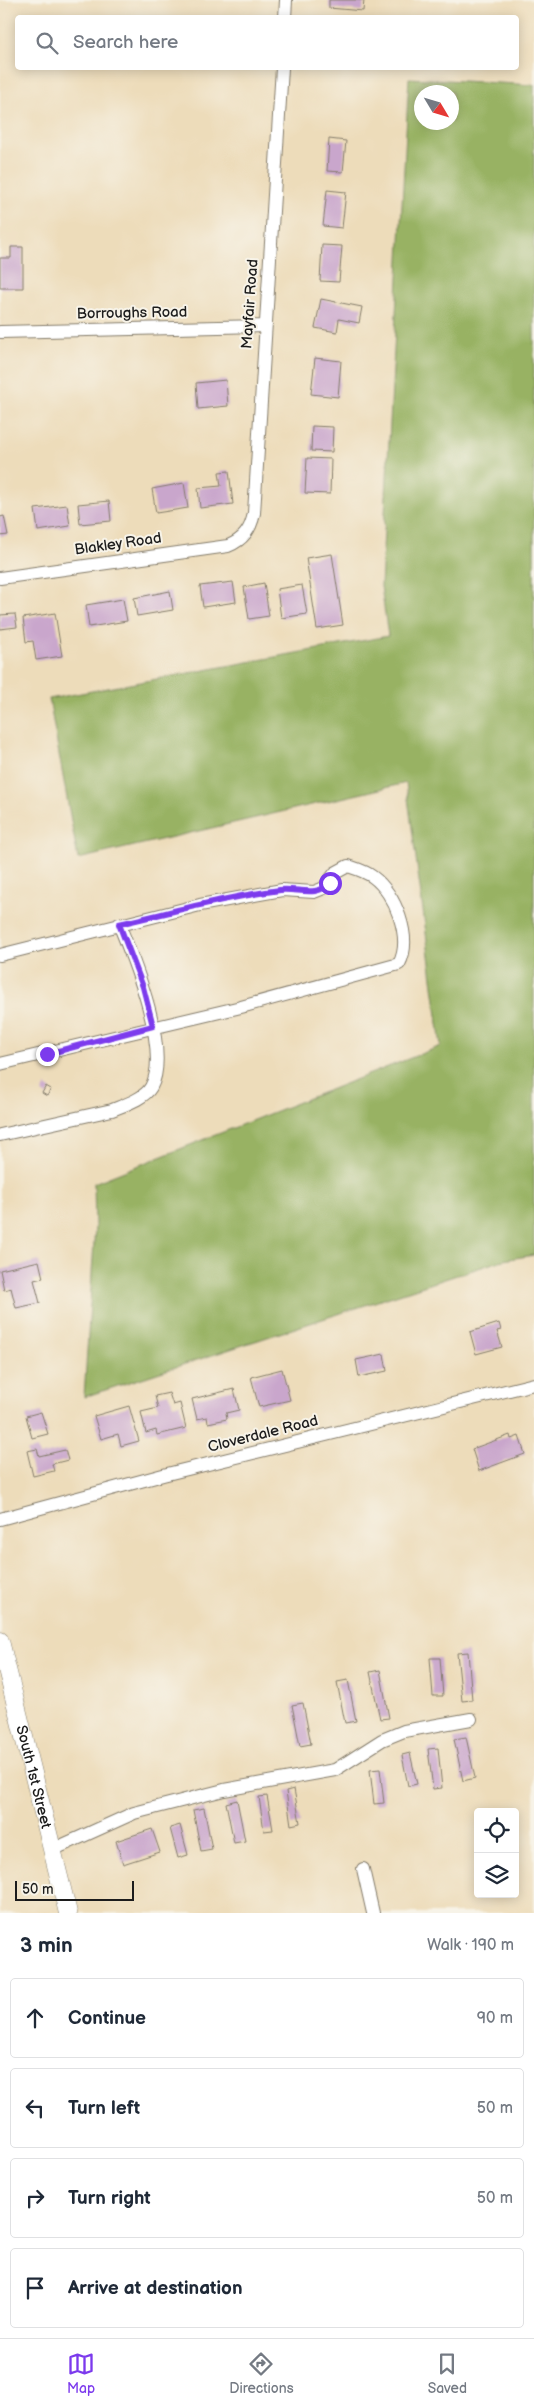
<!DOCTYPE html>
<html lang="en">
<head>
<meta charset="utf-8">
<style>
  body { margin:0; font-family:"Balsamiq Sans",sans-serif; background:#f6f6f7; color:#1f2937 }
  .controls { position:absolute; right:15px; bottom:15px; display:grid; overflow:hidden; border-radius:5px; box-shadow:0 2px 12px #0003 }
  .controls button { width:45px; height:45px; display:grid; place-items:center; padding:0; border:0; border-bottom:1px solid #e0e1e3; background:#fff; color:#1f2937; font:25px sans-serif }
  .compass { position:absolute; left:414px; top:85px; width:45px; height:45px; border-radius:50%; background:#fff; box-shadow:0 2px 12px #0003; rotate:128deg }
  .scale { position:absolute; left:15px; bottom:12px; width:119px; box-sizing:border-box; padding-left:5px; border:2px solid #1c1c1c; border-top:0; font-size:14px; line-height:18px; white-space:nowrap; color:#1c1c1c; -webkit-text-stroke:4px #f7f3e8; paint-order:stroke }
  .stop { position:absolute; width:15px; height:15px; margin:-11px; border:4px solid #7c3aed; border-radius:50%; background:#fff }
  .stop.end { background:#7c3aed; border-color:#fff; box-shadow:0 1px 5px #0008 }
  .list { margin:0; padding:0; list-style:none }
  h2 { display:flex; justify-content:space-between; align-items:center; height:65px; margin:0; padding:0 20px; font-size:21px }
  h2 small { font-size:16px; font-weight:400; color:#747a83 }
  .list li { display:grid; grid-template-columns:32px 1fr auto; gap:15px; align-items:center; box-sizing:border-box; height:80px; margin:0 10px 10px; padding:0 10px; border:1px solid #e0e1e3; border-radius:5px }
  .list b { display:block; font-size:19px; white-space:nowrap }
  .list em { font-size:16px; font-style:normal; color:#747a83 }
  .icon { flex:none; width:28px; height:28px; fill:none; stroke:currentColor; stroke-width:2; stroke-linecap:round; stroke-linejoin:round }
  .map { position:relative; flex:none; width:534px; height:1913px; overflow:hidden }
  .search { position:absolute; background:#fff; box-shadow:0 2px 12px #0003; left:15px; right:15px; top:15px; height:55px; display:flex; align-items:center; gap:12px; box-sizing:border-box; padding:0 18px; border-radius:5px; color:#747a83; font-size:19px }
  .sheet { height:425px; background:#fff }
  nav { display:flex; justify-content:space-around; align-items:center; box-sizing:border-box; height:70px; border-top:1px solid #e0e1e3; background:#fff; font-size:14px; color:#747a83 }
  nav a { display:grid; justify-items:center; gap:2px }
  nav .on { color:#7c3aed }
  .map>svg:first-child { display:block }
  .forest { fill:#98b263; stroke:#5a6740; fill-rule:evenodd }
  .building { fill:#c9a6cc }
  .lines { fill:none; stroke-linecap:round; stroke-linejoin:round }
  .minor-casing { stroke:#847c6b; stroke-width:14 }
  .secondary-casing { stroke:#847c6b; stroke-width:19 }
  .minor { stroke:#fff; stroke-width:12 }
  .secondary { stroke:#fff; stroke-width:18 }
  .route { stroke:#7c3aed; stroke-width:6 }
  .labels { text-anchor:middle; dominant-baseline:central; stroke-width:4; stroke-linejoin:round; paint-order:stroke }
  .street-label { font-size:15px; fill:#1c1c1c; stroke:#f7f3e8 }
</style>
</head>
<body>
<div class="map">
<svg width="534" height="1913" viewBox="0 0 534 1913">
  <rect width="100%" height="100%" fill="#f7f3e8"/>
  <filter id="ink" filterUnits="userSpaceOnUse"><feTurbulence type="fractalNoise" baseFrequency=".02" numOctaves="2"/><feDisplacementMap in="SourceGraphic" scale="10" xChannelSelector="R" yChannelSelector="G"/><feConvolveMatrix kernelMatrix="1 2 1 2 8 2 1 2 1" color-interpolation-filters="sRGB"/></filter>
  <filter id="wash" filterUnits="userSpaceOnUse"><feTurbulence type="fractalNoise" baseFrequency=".0096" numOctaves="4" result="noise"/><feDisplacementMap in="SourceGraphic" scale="20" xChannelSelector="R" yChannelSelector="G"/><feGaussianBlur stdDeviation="1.12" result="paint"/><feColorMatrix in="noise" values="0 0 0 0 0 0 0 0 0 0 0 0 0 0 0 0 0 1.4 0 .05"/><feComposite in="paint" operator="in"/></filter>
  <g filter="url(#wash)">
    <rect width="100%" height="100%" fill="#eddcba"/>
    <path class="forest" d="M409,78L534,85V1255L503,1260L84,1397L95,1227L94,1183L441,1046L406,783L78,859L49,699L388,636L381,586ZM422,92H452V122H422Z"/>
    <g id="blocks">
      <path class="building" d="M329,0H364L363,11L329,8Z
        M329,139L346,141L343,172L327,171Z
        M327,190L346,192L342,228L323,226Z
        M322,245L342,246L339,282L320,281Z
        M11,247H23V288H0V258H11Z
        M321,299L362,307L359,323L339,319L337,332L315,328Z
        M315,358L341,361L338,397L311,394Z
        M226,380L228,406L198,409L196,383Z
        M312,426L333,427L332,452L311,451Z
        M307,458L331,459L330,494L305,493Z
        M229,471L233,504L200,508L198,488L221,486L219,472Z
        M184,483L188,508L156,513L152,489Z
        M109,501L111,521L80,524L78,504Z
        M67,505L70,526L38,531L35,509Z
        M4,516L8,535L0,536V517Z
        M332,554L343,625L317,629L306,558Z
        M233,582L236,602L203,607L200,586Z
        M264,583L269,616L249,619L244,587Z
        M302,585L307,614L281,618L277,589Z
        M170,591L173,610L137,616L134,598Z
        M123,599L127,621L89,627L86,605Z
        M55,613L62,656L36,660L33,641L26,642L23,618Z
        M15,614L17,627L0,629V615Z
        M46,1086L51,1089L47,1096L42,1093Z
        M39,1261L43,1278L34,1280L40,1303L16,1308L11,1288L4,1290L0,1270Z
        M499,1323L501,1330L497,1331L502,1347L476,1354L470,1332Z
        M384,1354L387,1371L359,1377L356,1360Z
        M282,1369L290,1400L259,1407L251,1377Z
        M234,1389L239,1410L226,1413L227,1419L208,1423L207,1417L197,1419L192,1399Z
        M169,1393L173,1405L180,1403L186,1428L157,1435L156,1430L146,1433L141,1412L158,1408L155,1396Z
        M129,1406L139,1441L121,1446L118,1434L101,1439L94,1416Z
        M41,1412L48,1434L32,1438L26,1416Z
        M510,1435L511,1439L519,1436L525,1454L479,1471L472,1449Z
        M37,1449L39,1456L65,1450L68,1460L52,1464L54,1471L33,1476L27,1451Z
        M468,1652L472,1700L462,1701L457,1653Z
        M430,1658H440L443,1696H433Z
        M380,1670L389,1718L380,1719L370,1672Z
        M348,1680L356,1721L345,1723L337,1682Z
        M303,1703L311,1744L300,1746L292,1705Z
        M466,1737L475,1778L463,1781L454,1739Z
        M438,1748L442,1788L433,1789L428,1749Z
        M410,1753L417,1784L408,1786L402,1755Z
        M380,1769L384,1803L374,1804L370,1770Z
        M294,1789L300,1823L291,1825L286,1791Z
        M267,1796L273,1830L264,1831L259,1797Z
        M237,1800L245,1841L234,1843L226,1803Z
        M204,1808L212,1849L201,1851L193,1810Z
        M180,1825L188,1855L178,1858L170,1828Z
        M152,1829L160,1852L123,1864L116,1841Z"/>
    </g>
  </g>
  <g filter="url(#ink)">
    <use href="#blocks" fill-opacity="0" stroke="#847c6b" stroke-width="1"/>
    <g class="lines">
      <g class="minor-casing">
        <path id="minor" d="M285,18L286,0
          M0,332L265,326
          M0,578L228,546C243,540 251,530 254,513L282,68
          M0,955L200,905L282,890L314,892L324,888L335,873L348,866C357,869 365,871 373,877C395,893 413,938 399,964L241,1007L0,1064
          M0,1135L112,1110C124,1105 144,1099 151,1087C171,1051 134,961 119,924
          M0,1519L163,1475L534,1384
          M52,1850L134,1813L224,1790L335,1770L382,1740L404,1731L471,1719
          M363,1869L373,1913"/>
      </g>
      <g class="secondary-casing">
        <g id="secondary">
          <path id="s1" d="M0,1641L68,1913"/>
        </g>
      </g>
      <use href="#minor" class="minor"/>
      <use href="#secondary" class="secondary"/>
    </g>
  </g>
  <g class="lines" filter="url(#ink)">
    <path class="route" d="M47,1054L153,1026L143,987L119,924C172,912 226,897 280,890C298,888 316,898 330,883"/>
  </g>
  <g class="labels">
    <g class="street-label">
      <text transform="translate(250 304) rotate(-86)">Mayfair Road</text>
      <text transform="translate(132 313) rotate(-1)">Borroughs Road</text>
      <text transform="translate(118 544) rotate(-8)">Blakley Road</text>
      <text transform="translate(263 1434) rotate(-14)">Cloverdale Road</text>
      <text stroke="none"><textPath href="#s1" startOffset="140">South 1st Street</textPath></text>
    </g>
  </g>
</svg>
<div class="controls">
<button><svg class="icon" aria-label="locate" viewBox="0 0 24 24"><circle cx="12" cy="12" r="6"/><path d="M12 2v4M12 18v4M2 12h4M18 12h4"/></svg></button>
<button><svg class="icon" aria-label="layers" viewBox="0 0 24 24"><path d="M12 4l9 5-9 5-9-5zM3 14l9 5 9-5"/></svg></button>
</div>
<svg class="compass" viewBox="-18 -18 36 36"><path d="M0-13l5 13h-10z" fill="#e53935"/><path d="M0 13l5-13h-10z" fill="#747a83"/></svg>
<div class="scale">50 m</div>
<div class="stop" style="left:330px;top:883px"></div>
<div class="stop end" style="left:47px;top:1054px"></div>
<div class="search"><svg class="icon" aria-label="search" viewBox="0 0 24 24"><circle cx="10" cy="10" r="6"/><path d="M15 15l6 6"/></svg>Search here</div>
</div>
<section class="sheet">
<h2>3 min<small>Walk · 190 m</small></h2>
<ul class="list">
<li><svg class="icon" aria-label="ahead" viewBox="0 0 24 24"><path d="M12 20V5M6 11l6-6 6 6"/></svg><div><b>Continue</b></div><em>90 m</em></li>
<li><svg class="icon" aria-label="left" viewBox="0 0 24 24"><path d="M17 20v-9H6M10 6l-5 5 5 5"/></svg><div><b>Turn left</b></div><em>50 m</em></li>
<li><svg class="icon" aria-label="right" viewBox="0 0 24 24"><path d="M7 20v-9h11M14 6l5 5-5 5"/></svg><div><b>Turn right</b></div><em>50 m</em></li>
<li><svg class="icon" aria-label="arrive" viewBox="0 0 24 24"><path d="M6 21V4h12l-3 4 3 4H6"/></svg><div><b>Arrive at destination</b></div></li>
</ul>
</section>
<nav>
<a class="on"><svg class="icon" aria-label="map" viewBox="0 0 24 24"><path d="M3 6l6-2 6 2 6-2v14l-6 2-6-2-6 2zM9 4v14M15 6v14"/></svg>Map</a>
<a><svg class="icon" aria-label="directions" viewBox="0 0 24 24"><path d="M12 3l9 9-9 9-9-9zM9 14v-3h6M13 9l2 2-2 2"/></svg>Directions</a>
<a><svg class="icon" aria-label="saved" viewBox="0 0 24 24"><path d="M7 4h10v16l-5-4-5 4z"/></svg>Saved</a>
</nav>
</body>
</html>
